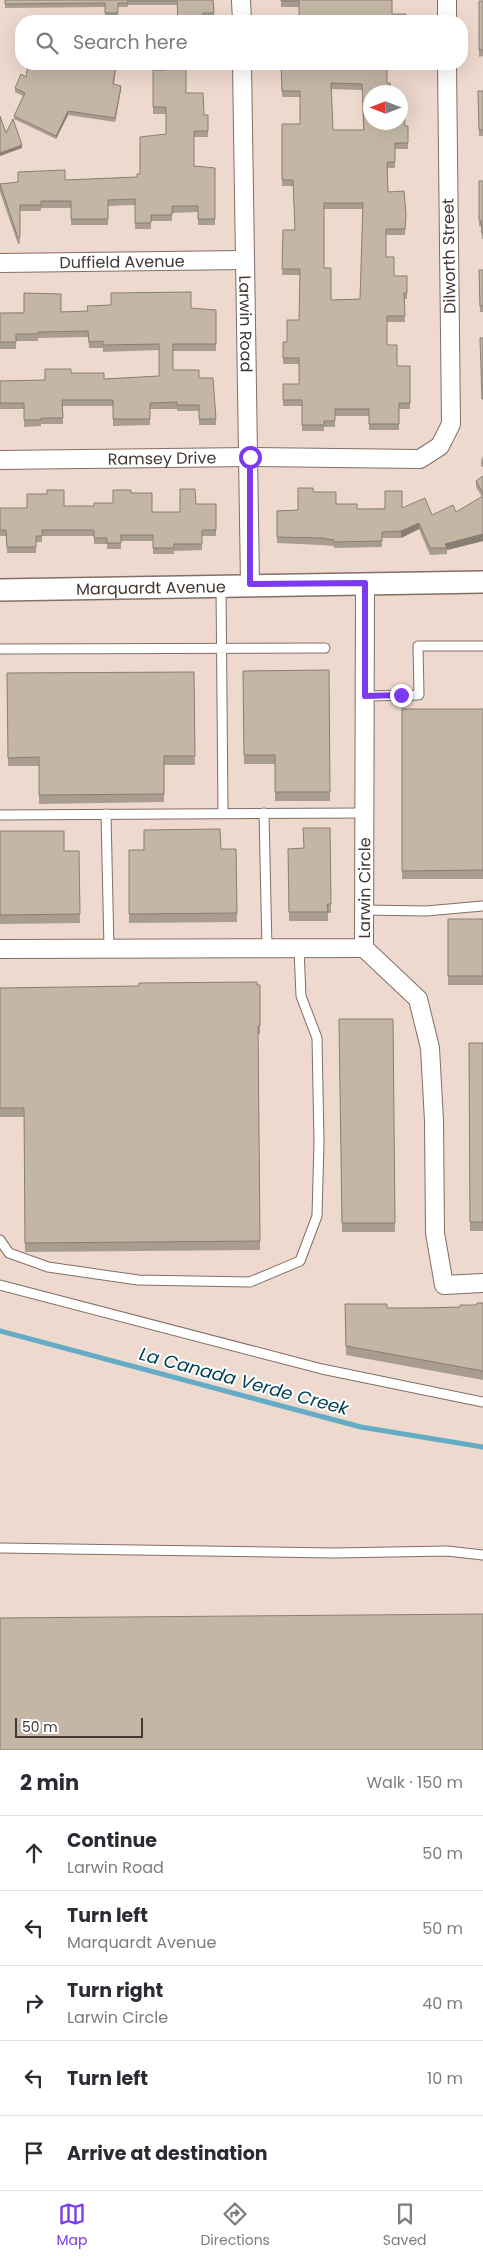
<!DOCTYPE html>
<html lang="en">
<head>
<meta charset="utf-8">
<style>
  body { margin:0; font-family:Poppins,sans-serif; background:#f2f2f3; color:#2b2b33 }
  .compass { position:absolute; left:363px; top:85px; width:45px; height:45px; border-radius:50%; background:#fff; box-shadow:0 5px 20px #0002; rotate:270deg }
  .scale { position:absolute; left:15px; bottom:12px; width:128px; box-sizing:border-box; padding-left:5px; border:2px solid #413934; border-top:0; font-size:14px; line-height:18px; white-space:nowrap; color:#413934; -webkit-text-stroke:4px #fff; paint-order:stroke }
  .stop { position:absolute; width:15px; height:15px; margin:-11px; border:4px solid #7c3aed; border-radius:50%; background:#fff }
  .stop.end { background:#7c3aed; border-color:#fff; box-shadow:0 1px 5px #0008 }
  .list { margin:0; padding:0; list-style:none }
  h2 { display:flex; justify-content:space-between; align-items:center; height:65px; margin:0; padding:0 20px; font-size:21px }
  h2 small { font-size:16px; font-weight:400; color:#7c7c81 }
  .list li { display:grid; grid-template-columns:32px 1fr auto; gap:15px; align-items:center; box-sizing:border-box; height:75px; padding:0 20px; border-top:1px solid #e1e1e2 }
  .list b { display:block; font-size:19px; white-space:nowrap }
  .list p { margin:0; font-size:16px; white-space:nowrap; color:#7c7c81 }
  .list em { font-size:16px; font-style:normal; color:#7c7c81 }
  .icon { flex:none; width:28px; height:28px; fill:none; stroke:currentColor; stroke-width:2; stroke-linecap:round; stroke-linejoin:round }
  .map { position:relative; flex:none; width:483px; height:1750px; overflow:hidden }
  .search { position:absolute; background:#fff; box-shadow:0 5px 20px #0002; left:15px; right:15px; top:15px; height:55px; display:flex; align-items:center; gap:12px; box-sizing:border-box; padding:0 18px; border-radius:20px; color:#7c7c81; font-size:19px }
  .sheet { height:440px; background:#fff }
  nav { display:flex; justify-content:space-around; align-items:center; box-sizing:border-box; height:70px; border-top:1px solid #e1e1e2; background:#fff; font-size:14px; color:#7c7c81 }
  nav a { display:grid; justify-items:center; gap:2px }
  nav .on { color:#7c3aed }
  .map>svg:first-child { display:block }
  .lines { fill:none; stroke-linecap:round; stroke-linejoin:round }
  .stream { stroke:#64acc6; stroke-width:5 }
  .service-casing { stroke:#826f65; stroke-width:11 }
  .minor-casing { stroke:#826f65; stroke-width:20 }
  .tertiary-casing { stroke:#826f65; stroke-width:24 }
  .service { stroke:#fff; stroke-width:9 }
  .minor { stroke:#fff; stroke-width:18 }
  .tertiary { stroke:#fff; stroke-width:21 }
  .wall { fill:#a89d8e; fill-rule:evenodd }
  .shaded-wall { fill:#887f74 }
  .building { fill:#c3b6a5; stroke:#887f74; fill-rule:evenodd }
  .route { stroke:#7c3aed; stroke-width:6 }
  .labels { text-anchor:middle; dominant-baseline:central; stroke-width:4; stroke-linejoin:round; paint-order:stroke }
  .street-label { font-size:16px; fill:#413934; stroke:#fff }
  .water-label { font-size:18px; font-style:italic; fill:#004255; stroke:#fff }
</style>
</head>
<body>
<div class="map">
<svg width="483" height="1750" viewBox="0 0 483 1750">
  <rect width="100%" height="100%" fill="#eed9ce"/>
  <g class="lines">
    <path class="stream" d="M0,1331L361,1427L483,1447"/>
    <g class="service-casing">
      <path id="service" d="M221,585L223,814
        M0,649L325,648
        M365,696L419,695L418,646H483
        M264,813L267,949
        M106,814L109,949
        M0,815L365,813
        M364,910L426,911L483,906
        M0,1240L9,1253L48,1267L138,1280L250,1282L300,1261L317,1216L319,1142L317,1038L301,996L299,949
        M0,1285L322,1369L483,1402
        M0,1548L335,1553L447,1551L483,1555"/>
    </g>
    <g class="minor-casing">
      <g id="minor">
        <path d="M241,0L242,21"/>
        <path d="M447,0V21"/>
        <path id="s1" d="M242,64L250,584"/>
        <path id="s2" d="M0,263L245,260"/>
        <path id="s3" d="M0,460L249,457L420,459L440,446L451,424L447,64"/>
        <path d="M364,948L418,999L430,1048L434,1121L435,1233L444,1285L483,1283"/>
        <path id="s4" d="M0,949L364,948L365,583"/>
      </g>
    </g>
    <g class="tertiary-casing">
      <g id="tertiary">
        <path id="s5" d="M0,590L483,582"/>
      </g>
    </g>
    <use href="#service" class="service"/>
    <use href="#minor" class="minor"/>
    <use href="#tertiary" class="tertiary"/>
  </g>
  <path class="wall" d="M5,0H213L214,17H203L177,5H128V7H118V17H105V7L5,8Z
    M281,0H392V14L406,21L299,7H281Z
    M479,1H483V56L479,57Z
    M166,64H206V69H186V93L204,115H208V137H194V166L215,168V225H198V212L172,213V221H151V229H135V205L108,206V225H71V208H41V211H20V243L18,244L0,192V184L65,180L137,177L140,174L166,134V114H153V70H166Z
    M281,64H387L370,92L405,126H408V149H395V168H388V192L406,214L405,235H386V257L394,276H407V299H404L405,322H387V345L397,366H410V409H399V430H369V416H335V427H324V431H302V406H283V384H299V364H283V342H287L299,320L300,275H282L283,230H295L293,186H282V124H300V97H282ZM331,89L362,90L363,130H333ZM324,209H363L360,299L331,300L324,268Z
    M116,68L114,85L121,89L115,122L68,115L56,139L14,119V116L23,96L15,92V88L26,77Z
    M478,91H483V136H479Z
    M479,181H483V239H482L481,226H479Z
    M479,270H483V312H480Z
    M191,308L216,310V351H173V370L199,378L216,419V425H199V411H177V409H150V425L113,426V406H63V424H41V426L24,427V409H0V381L45,380L71,373L104,379L159,376V350L103,352V348H89L88,337L38,338V341H16V349H0V313L88,311Z
    M483,456V467L481,466V460Z
    M483,476V541L447,550V554L430,555L419,529L401,538H382V547L334,548V546L321,545L277,543V511L298,510L313,492L336,504L357,509L402,508L432,515L456,512L482,497L476,487V481Z
    M131,493L152,512H180L196,504H216V536H202V550L174,551V554H153V541H121V549H107V544H94V536H42V542H36V553H7L6,536H0V508H27L64,506H94L113,503Z
    M329,670L330,801H275V764H244L243,671Z
    M194,672L195,765H164V802L39,804V766H8L7,673Z
    M402,709H483V879H402Z
    M330,828L331,913H328V921H289L288,849L303,848Z
    M0,831L64,851H79L80,923L0,924Z
    M236,849L237,922L129,923V850Z
    M448,919H483V985H448Z
    M260,985V1034H258L260,1250L25,1252L24,1117H0V988Z
    M339,1019H393L395,1232H342Z
    M469,1043H483V1231H470Z
    M483,1303V1380L346,1355L345,1304L387,1308L460,1307L477,1305Z"/>
  <path class="shaded-wall" d="M121,86V89L115,122V118Z
    M68,111V115L56,139V136Z
    M22,145V148L0,156V153Z
    M419,523V529L401,538V531Z
    M483,534V541L447,550L445,544Z"/>
  <path class="building" d="M5,0H213L214,13H203V21H178L177,1H127L128,3H118V13H105V3L5,4Z
    M281,0H392V14H406V21H299V1H281Z
    M479,1H483V50H479Z
    M28,64H116L113,84L121,86L115,118L68,111L56,136L14,116L25,93L15,88L21,74L26,77Z
    M166,64H186V93H203L204,115H208V131H194V166L215,168V219H198V206H172V215H151V223H135V199L108,200V219H71V201H41V205H20V237L18,238L0,184L18,182V172L65,170V180L137,177V174H140V137L166,134V107H153V70H166Z
    M281,64H387V83H390V92H370V122H400V104H404L405,126H408V143H395V162H387L388,192L404,191L406,214L405,229H386V257H394V276H407V293H404L405,316H387V345H397V366H410V403H399V424H369V409H335V421H324V425H302V400H283V384H299V358H283V342H287V320H299L300,269H282L283,230H295L293,180H282V124H300V91H282ZM331,83L362,84L364,130H333ZM324,203H363L360,299L331,300V268H324Z
    M478,91H483V130H479Z
    M0,116L6,133L13,119L22,145L0,153Z
    M479,181H483V233H482L481,220H479Z
    M479,270H483V306H480Z
    M191,292V308L216,310V344H173V370H199V378H213L216,419H199V405H177V402L150,403V419H113V400H62L63,418H41V420H24V403H0V381L45,380V369H71V373H104V379L159,376V344L103,345V341L89,342L88,331L38,332V334H16V342H0V313H24V293L61,294V312L88,311L87,306L111,305V293Z
    M480,338H483V399H482Z
    M483,476V493L476,481Z
    M298,488H313V492H336V504H357V509H385V491H402V508L425,498L432,515L453,505L456,512L483,496V535V534L445,544L447,548H430L419,523L401,531L382,532V541L334,542V540L321,538L277,537V511L298,510Z
    M180,489H195L196,504H216V530H202V544H174V548H153V535H121V543H107V538H94V530H42V536H36V547H7L6,530H0V508H27V494H47V490H64V506H94V503H113V490H131V493H152V512H180Z
    M329,670L330,792H275V755H244L243,671Z
    M194,672L195,756H164V794L39,795V757L8,758L7,673Z
    M402,709H483V870L402,871Z
    M303,828H330L331,904H327L328,912H289L288,849L304,848Z
    M220,829L221,849H236L237,913L129,914V850H144V830Z
    M0,831H64V851H79L80,914L0,915Z
    M448,919H483V976H448Z
    M257,982V985H260V1026H258L260,1241L25,1243L24,1108H0V988L139,986V983Z
    M339,1019H393L395,1223H342Z
    M469,1043H483V1222H470Z
    M477,1303H483V1371L346,1346L345,1304H387V1308H426L460,1307V1305H477Z
    M483,1614V1750H0V1618Z"/>
  <g class="lines">
    <path class="route" d="M250,457V584L365,583V696L401,695"/>
  </g>
  <g class="labels">
    <g class="street-label">
      <text transform="translate(449 256) rotate(-91)">Dilworth Street</text>
      <text stroke="none"><textPath href="#s2" startOffset="122">Duffield Avenue</textPath></text>
      <text stroke="none"><textPath href="#s1" startOffset="260">Larwin Road</textPath></text>
      <text stroke="none"><textPath href="#s3" startOffset="162">Ramsey Drive</textPath></text>
      <text stroke="none"><textPath href="#s5" startOffset="151">Marquardt Avenue</textPath></text>
      <text stroke="none"><textPath href="#s4" startOffset="424">Larwin Circle</textPath></text>
    </g>
    <g class="water-label">
      <text transform="translate(244 1381) rotate(15)">La Canada Verde Creek</text>
    </g>
  </g>
</svg>
<svg class="compass" viewBox="-18 -18 36 36"><path d="M0-13l5 13h-10z" fill="#e53935"/><path d="M0 13l5-13h-10z" fill="#7c7c81"/></svg>
<div class="scale">50 m</div>
<div class="stop" style="left:250px;top:457px"></div>
<div class="stop end" style="left:401px;top:695px"></div>
<div class="search"><svg class="icon" aria-label="search" viewBox="0 0 24 24"><circle cx="10" cy="10" r="6"/><path d="M15 15l6 6"/></svg>Search here</div>
</div>
<section class="sheet">
<h2>2 min<small>Walk · 150 m</small></h2>
<ul class="list">
<li><svg class="icon" aria-label="ahead" viewBox="0 0 24 24"><path d="M12 20V5M6 11l6-6 6 6"/></svg><div><b>Continue</b><p>Larwin Road</p></div><em>50 m</em></li>
<li><svg class="icon" aria-label="left" viewBox="0 0 24 24"><path d="M17 20v-9H6M10 6l-5 5 5 5"/></svg><div><b>Turn left</b><p>Marquardt Avenue</p></div><em>50 m</em></li>
<li><svg class="icon" aria-label="right" viewBox="0 0 24 24"><path d="M7 20v-9h11M14 6l5 5-5 5"/></svg><div><b>Turn right</b><p>Larwin Circle</p></div><em>40 m</em></li>
<li><svg class="icon" aria-label="left" viewBox="0 0 24 24"><path d="M17 20v-9H6M10 6l-5 5 5 5"/></svg><div><b>Turn left</b></div><em>10 m</em></li>
<li><svg class="icon" aria-label="arrive" viewBox="0 0 24 24"><path d="M6 21V4h12l-3 4 3 4H6"/></svg><div><b>Arrive at destination</b></div></li>
</ul>
</section>
<nav>
<a class="on"><svg class="icon" aria-label="map" viewBox="0 0 24 24"><path d="M3 6l6-2 6 2 6-2v14l-6 2-6-2-6 2zM9 4v14M15 6v14"/></svg>Map</a>
<a><svg class="icon" aria-label="directions" viewBox="0 0 24 24"><path d="M12 3l9 9-9 9-9-9zM9 14v-3h6M13 9l2 2-2 2"/></svg>Directions</a>
<a><svg class="icon" aria-label="saved" viewBox="0 0 24 24"><path d="M7 4h10v16l-5-4-5 4z"/></svg>Saved</a>
</nav>
</body>
</html>
